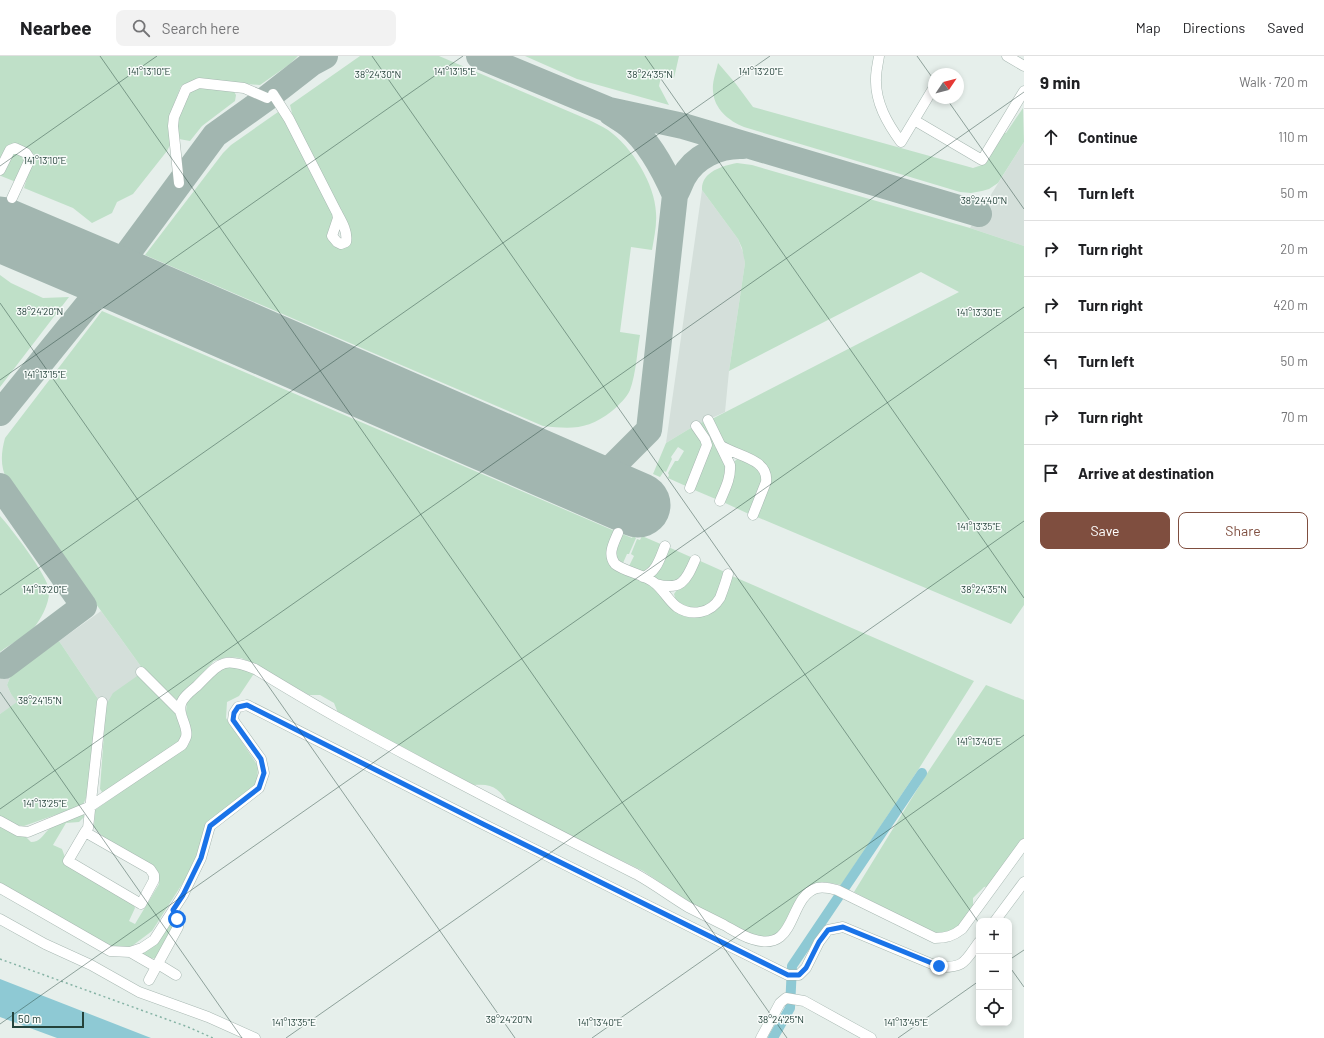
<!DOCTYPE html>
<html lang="en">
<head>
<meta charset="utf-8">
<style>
  body { margin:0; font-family:Barlow,sans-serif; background:#f2f2f2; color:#202124 }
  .controls { position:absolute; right:12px; bottom:12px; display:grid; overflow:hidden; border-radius:8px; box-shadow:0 2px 6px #0003 }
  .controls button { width:36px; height:36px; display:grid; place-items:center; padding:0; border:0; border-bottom:1px solid #e0e0e0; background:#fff; color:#202124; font:20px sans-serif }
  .compass { position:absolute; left:928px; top:12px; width:36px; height:36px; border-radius:50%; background:#fff; box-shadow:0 2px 6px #0003; rotate:55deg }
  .scale { position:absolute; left:12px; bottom:10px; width:72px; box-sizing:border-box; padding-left:4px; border:2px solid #24423a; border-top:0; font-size:11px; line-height:14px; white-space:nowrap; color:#24423a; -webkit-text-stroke:3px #f7fbf9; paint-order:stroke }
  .stop { position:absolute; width:12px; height:12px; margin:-9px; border:3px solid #1a73e8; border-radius:50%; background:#fff }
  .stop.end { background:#1a73e8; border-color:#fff; box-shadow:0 1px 4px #0008 }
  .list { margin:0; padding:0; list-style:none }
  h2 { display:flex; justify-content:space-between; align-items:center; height:52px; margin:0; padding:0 16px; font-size:17px }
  h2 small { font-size:13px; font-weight:400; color:#757577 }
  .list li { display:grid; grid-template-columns:26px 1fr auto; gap:12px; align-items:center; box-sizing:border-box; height:56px; padding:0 16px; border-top:1px solid #e0e0e0 }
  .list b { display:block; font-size:15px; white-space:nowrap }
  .list em { font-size:13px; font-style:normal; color:#757577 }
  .actions { display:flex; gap:8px; padding:12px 16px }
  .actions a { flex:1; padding:9px 0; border:1px solid #7f4e3f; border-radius:8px; text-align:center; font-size:14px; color:#7f4e3f }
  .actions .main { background:#7f4e3f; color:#fff }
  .icon { flex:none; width:22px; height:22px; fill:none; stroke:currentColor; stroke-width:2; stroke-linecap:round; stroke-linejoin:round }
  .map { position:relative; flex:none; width:1024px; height:982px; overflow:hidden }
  header { display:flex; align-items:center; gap:24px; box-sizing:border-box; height:56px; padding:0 20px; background:#fff; border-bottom:1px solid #e0e0e0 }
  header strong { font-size:19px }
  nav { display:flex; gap:22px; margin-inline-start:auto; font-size:14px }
  .search { width:280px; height:36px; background:#f2f2f2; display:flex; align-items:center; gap:10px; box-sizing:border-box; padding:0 14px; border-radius:8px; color:#757577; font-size:15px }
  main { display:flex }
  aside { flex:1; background:#fff }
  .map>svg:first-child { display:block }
  .built { fill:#d4dfda }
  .green { fill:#bfe0c8 }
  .water { fill:#8ec9d4 }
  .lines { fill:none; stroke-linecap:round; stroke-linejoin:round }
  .canal { stroke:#8ec9d4; stroke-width:10 }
  .taxiway { stroke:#a2b6b0; stroke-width:26 }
  .runway { stroke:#a2b6b0; stroke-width:65 }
  .minor-casing { stroke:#a8b8b2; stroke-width:11 }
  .path { stroke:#86b3a5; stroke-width:1.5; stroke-dasharray:2 3; stroke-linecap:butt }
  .minor { stroke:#fff; stroke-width:10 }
  .route { stroke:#1a73e8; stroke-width:5 }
  .ticks { fill:none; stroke:#24423a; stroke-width:1; stroke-opacity:0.45 }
  .ticks-label { font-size:10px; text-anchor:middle; fill:#24423a; stroke:#f7fbf9; stroke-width:3; stroke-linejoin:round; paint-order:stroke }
</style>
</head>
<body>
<header>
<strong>Nearbee</strong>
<div class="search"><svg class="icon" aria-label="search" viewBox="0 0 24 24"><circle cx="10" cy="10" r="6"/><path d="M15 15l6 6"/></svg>Search here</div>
<nav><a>Map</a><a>Directions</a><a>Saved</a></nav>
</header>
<main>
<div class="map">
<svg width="1024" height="982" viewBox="0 0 1024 982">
  <rect width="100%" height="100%" fill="#e6efeb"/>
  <path class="built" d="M1024,86V190L970,172Z
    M702,134L738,183L744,199L745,207L729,315L725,356L694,370L666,387Z
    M101,555L142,612L140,618L106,649L98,643L59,585Z
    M0,604L11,619L7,629L11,638L18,646L0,658Z"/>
  <path class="green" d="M0,0H298L290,8L260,29L195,24L187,27L181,30L170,58L171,87L167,95L133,138L117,146L112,157L92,167L73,152L24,132L34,98L10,88L0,107Z
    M360,0H439L589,64C595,67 602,70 608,74C632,91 655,128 656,157C657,169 654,182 652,194L631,191L620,276L640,279C637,296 636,318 630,334C627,341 619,349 612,355C588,374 572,373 543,370L145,199L223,97L231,89L278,56L288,68L335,157L330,182L349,187L293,61L290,49Z
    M525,0H679L674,22L661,21L659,30L669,49L577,23Z
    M718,7L736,28L753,51L973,112L982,109L1003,76L1006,77L1023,52L1024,86L998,127L989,133L982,135L971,137L960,136L744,71C729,65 714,53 713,35C712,26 716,16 718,7Z
    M204,31L233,34L236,39L235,45L202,70L190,85L179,83L176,68L189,38L195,32Z
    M17,95L26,104L16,126L1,120L10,99Z
    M737,107L752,109L970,172L1024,190V549L1011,568L757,461L770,419L723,389L710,364L959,236L921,216L729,315L745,207L742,192L738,183L702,134C701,116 722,110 737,107Z
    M0,219L11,227L43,242L69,241L0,331Z
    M102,255L617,476L608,500L648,525L670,550L707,559L730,519L974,625L918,714L841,829L825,826L801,838L778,878L767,882L754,880L689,846L643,815L509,749C500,733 493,727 474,729L338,657L334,647L320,639H309L255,608L241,602L227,601L214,605L177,644L142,612L7,424C0,410 1,397 5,382Z
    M706,364L728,411L718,444L692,433L709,389L697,369Z
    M694,370L705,389L688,431L668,422L669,419L668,417L675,405H678L684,395L678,391L671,401L672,403L666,416L664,415L660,421L653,418L666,387Z
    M737,403L752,406L764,421L751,459L723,446L733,407Z
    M0,460C11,472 48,520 49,534C50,547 41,563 33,573C24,582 10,588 0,596Z
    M620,477L632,482L633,480L636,482L629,498H627L623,507L629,510L634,500L631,498L637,483L640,484L642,480L663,489L647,517L615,505Z
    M666,490L693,502L677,528L651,522Z
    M698,504L727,517L717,540L702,553L688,551L676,545L674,538Z
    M59,585L98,643L88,737L83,749L24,770L14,769L0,761V658L17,646L11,638L7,629L11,619Z
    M232,609L255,616L239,640L227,646L226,662L258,710L257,729L211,764L195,808L152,875L128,893L113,892L0,827V767L25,780L31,786C40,786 42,780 48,774C55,767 74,760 83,755L85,760L79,766L66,767L53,789L62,793L66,804L133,848L135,852L129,865L135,868L159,828L158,818L107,785L94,771L95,754L181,694L189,688L192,678L186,656L187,644L218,615Z
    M140,618L177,659L182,679L177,689L104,739L100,733L106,649L113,637Z
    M986,629L1024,644V782L991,830L984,831L973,842V852L955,875L935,878L854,836L926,719Z
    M173,861L175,867L157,902L149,903L142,899V896Z"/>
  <path class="water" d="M0,923L151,982H57L0,961Z"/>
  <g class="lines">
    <path class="canal" d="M773,982L790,952L792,910L922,717"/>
    <path class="taxiway" d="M479,0L609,54L683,70L979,158
      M611,57C617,61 624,65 629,69C649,86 665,116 675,139
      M0,357L111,220L215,79L267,42L312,7L325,0
      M0,430L84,550L4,610
      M593,430L649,374L675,139C678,134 680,128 683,122C694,101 719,89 743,90"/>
    <path class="runway" d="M0,173L111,220L638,449"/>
    <g class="minor-casing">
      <path id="minor" d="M879,0C878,7 876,15 876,22C875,46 887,67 901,86L934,31
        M1007,0L1024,10
        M273,38L289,63L337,157C342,166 348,176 346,186L341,188L337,186L332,180L338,162L337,157
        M914,64L982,104L1024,35
        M0,114L10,94L15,92L26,97L30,103L12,142
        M179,127L173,70L174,61L186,33L199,27L244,32L267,42
        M708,364L730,409C731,422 725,433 720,445
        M720,389C735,400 769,402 766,426L753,459
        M690,432L707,389L705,383L696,370
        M618,477C614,487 607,498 615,508C627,517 645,518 656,528C664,535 669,545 677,551C692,561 711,557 720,542C723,534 726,526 728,518
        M643,521C657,516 660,502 665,490
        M656,528C681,535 686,525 695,504
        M141,616L180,655
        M0,765L18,775L28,776L91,750L182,689C183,687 185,684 186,681C189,670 177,659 181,648C183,641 191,635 197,630C220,607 222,600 255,613C283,630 311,647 340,663C438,717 537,768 636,818C654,828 670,840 688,851C700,857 712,863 724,869C733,874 742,880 752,883C798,898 787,841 817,832C823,831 830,832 837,834L935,882C946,882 953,880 962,873L1024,788
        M85,776L150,813L154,819V824L141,848L68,805L85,776L88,772L102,646
        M0,832L110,895L130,896L142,892L154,884L183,839L201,802L210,770L259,732L264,717L261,703L233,664L234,657L238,651L247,649L483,768L788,919H799L806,912L819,886L828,874L843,871L939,911C965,912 965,905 979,886
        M0,863L45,888L91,909L139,936L208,961L255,982
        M995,865L1024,826
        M130,896L156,911
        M158,908L176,919
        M149,924L178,871L177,863L173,854
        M761,982L780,947L786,942L804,945L871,982"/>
    </g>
    <path class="path" d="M0,903L188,971L213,982"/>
    <use href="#minor" class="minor"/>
  </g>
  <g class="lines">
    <path class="route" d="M177,863L173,854L183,839L201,802L210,770L259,732L264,717L261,703L233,664L234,657L238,651L247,649L483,768L788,919H799L806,912L819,886L828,874L843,871L939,910"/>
  </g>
  <path class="ticks" d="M100,0L787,982M372,0L979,867M645,0L1024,542M917,0L934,24M946,42L1024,153M0,110L157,0M0,247L515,982M0,324L463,0M0,539L770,0M0,636L242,982M0,753L1024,36M1009,904L1024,894M1009,910L1024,931M0,968L1024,251M286,982L1024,465M592,982L1024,679M898,982L979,925"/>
  <g class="ticks-label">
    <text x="761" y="19">141°13'20"E</text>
    <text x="149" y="19">141°13'10"E</text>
    <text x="455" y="19">141°13'15"E</text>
    <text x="378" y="22">38°24'30"N</text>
    <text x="650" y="22">38°24'35"N</text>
    <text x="45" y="108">141°13'10"E</text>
    <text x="984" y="148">38°24'40"N</text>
    <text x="40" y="259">38°24'20"N</text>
    <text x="979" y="260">141°13'30"E</text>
    <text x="45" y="322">141°13'15"E</text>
    <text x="979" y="474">141°13'35"E</text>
    <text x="45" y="537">141°13'20"E</text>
    <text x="984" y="537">38°24'35"N</text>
    <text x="40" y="648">38°24'15"N</text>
    <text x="979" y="689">141°13'40"E</text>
    <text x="45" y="751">141°13'25"E</text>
    <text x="509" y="967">38°24'20"N</text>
    <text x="781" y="967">38°24'25"N</text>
    <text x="294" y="970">141°13'35"E</text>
    <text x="600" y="970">141°13'40"E</text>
    <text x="906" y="970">141°13'45"E</text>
  </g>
</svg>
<div class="controls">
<button>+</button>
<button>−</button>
<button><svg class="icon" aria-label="locate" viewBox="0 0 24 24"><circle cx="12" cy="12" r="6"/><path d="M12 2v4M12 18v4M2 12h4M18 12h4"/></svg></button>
</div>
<svg class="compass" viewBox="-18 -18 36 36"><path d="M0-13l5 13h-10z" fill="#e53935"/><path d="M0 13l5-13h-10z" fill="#757577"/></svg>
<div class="scale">50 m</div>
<div class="stop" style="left:177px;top:863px"></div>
<div class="stop end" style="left:939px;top:910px"></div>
</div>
<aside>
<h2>9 min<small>Walk · 720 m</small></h2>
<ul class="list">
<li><svg class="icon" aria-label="ahead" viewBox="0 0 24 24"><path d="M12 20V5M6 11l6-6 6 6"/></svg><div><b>Continue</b></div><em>110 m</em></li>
<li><svg class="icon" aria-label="left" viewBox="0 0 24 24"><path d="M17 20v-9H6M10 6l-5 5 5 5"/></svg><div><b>Turn left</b></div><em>50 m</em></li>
<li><svg class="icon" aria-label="right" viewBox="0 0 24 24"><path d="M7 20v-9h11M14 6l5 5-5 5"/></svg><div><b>Turn right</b></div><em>20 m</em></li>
<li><svg class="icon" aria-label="right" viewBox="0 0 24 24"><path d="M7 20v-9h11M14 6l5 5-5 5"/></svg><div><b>Turn right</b></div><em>420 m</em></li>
<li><svg class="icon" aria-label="left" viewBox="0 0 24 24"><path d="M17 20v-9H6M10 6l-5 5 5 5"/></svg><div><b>Turn left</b></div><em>50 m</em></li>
<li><svg class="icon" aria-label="right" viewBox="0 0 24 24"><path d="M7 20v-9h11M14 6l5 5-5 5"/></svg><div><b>Turn right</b></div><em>70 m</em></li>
<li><svg class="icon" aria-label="arrive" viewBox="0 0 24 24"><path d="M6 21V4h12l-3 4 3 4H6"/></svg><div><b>Arrive at destination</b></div></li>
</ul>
<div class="actions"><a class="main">Save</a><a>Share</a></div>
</aside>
</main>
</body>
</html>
